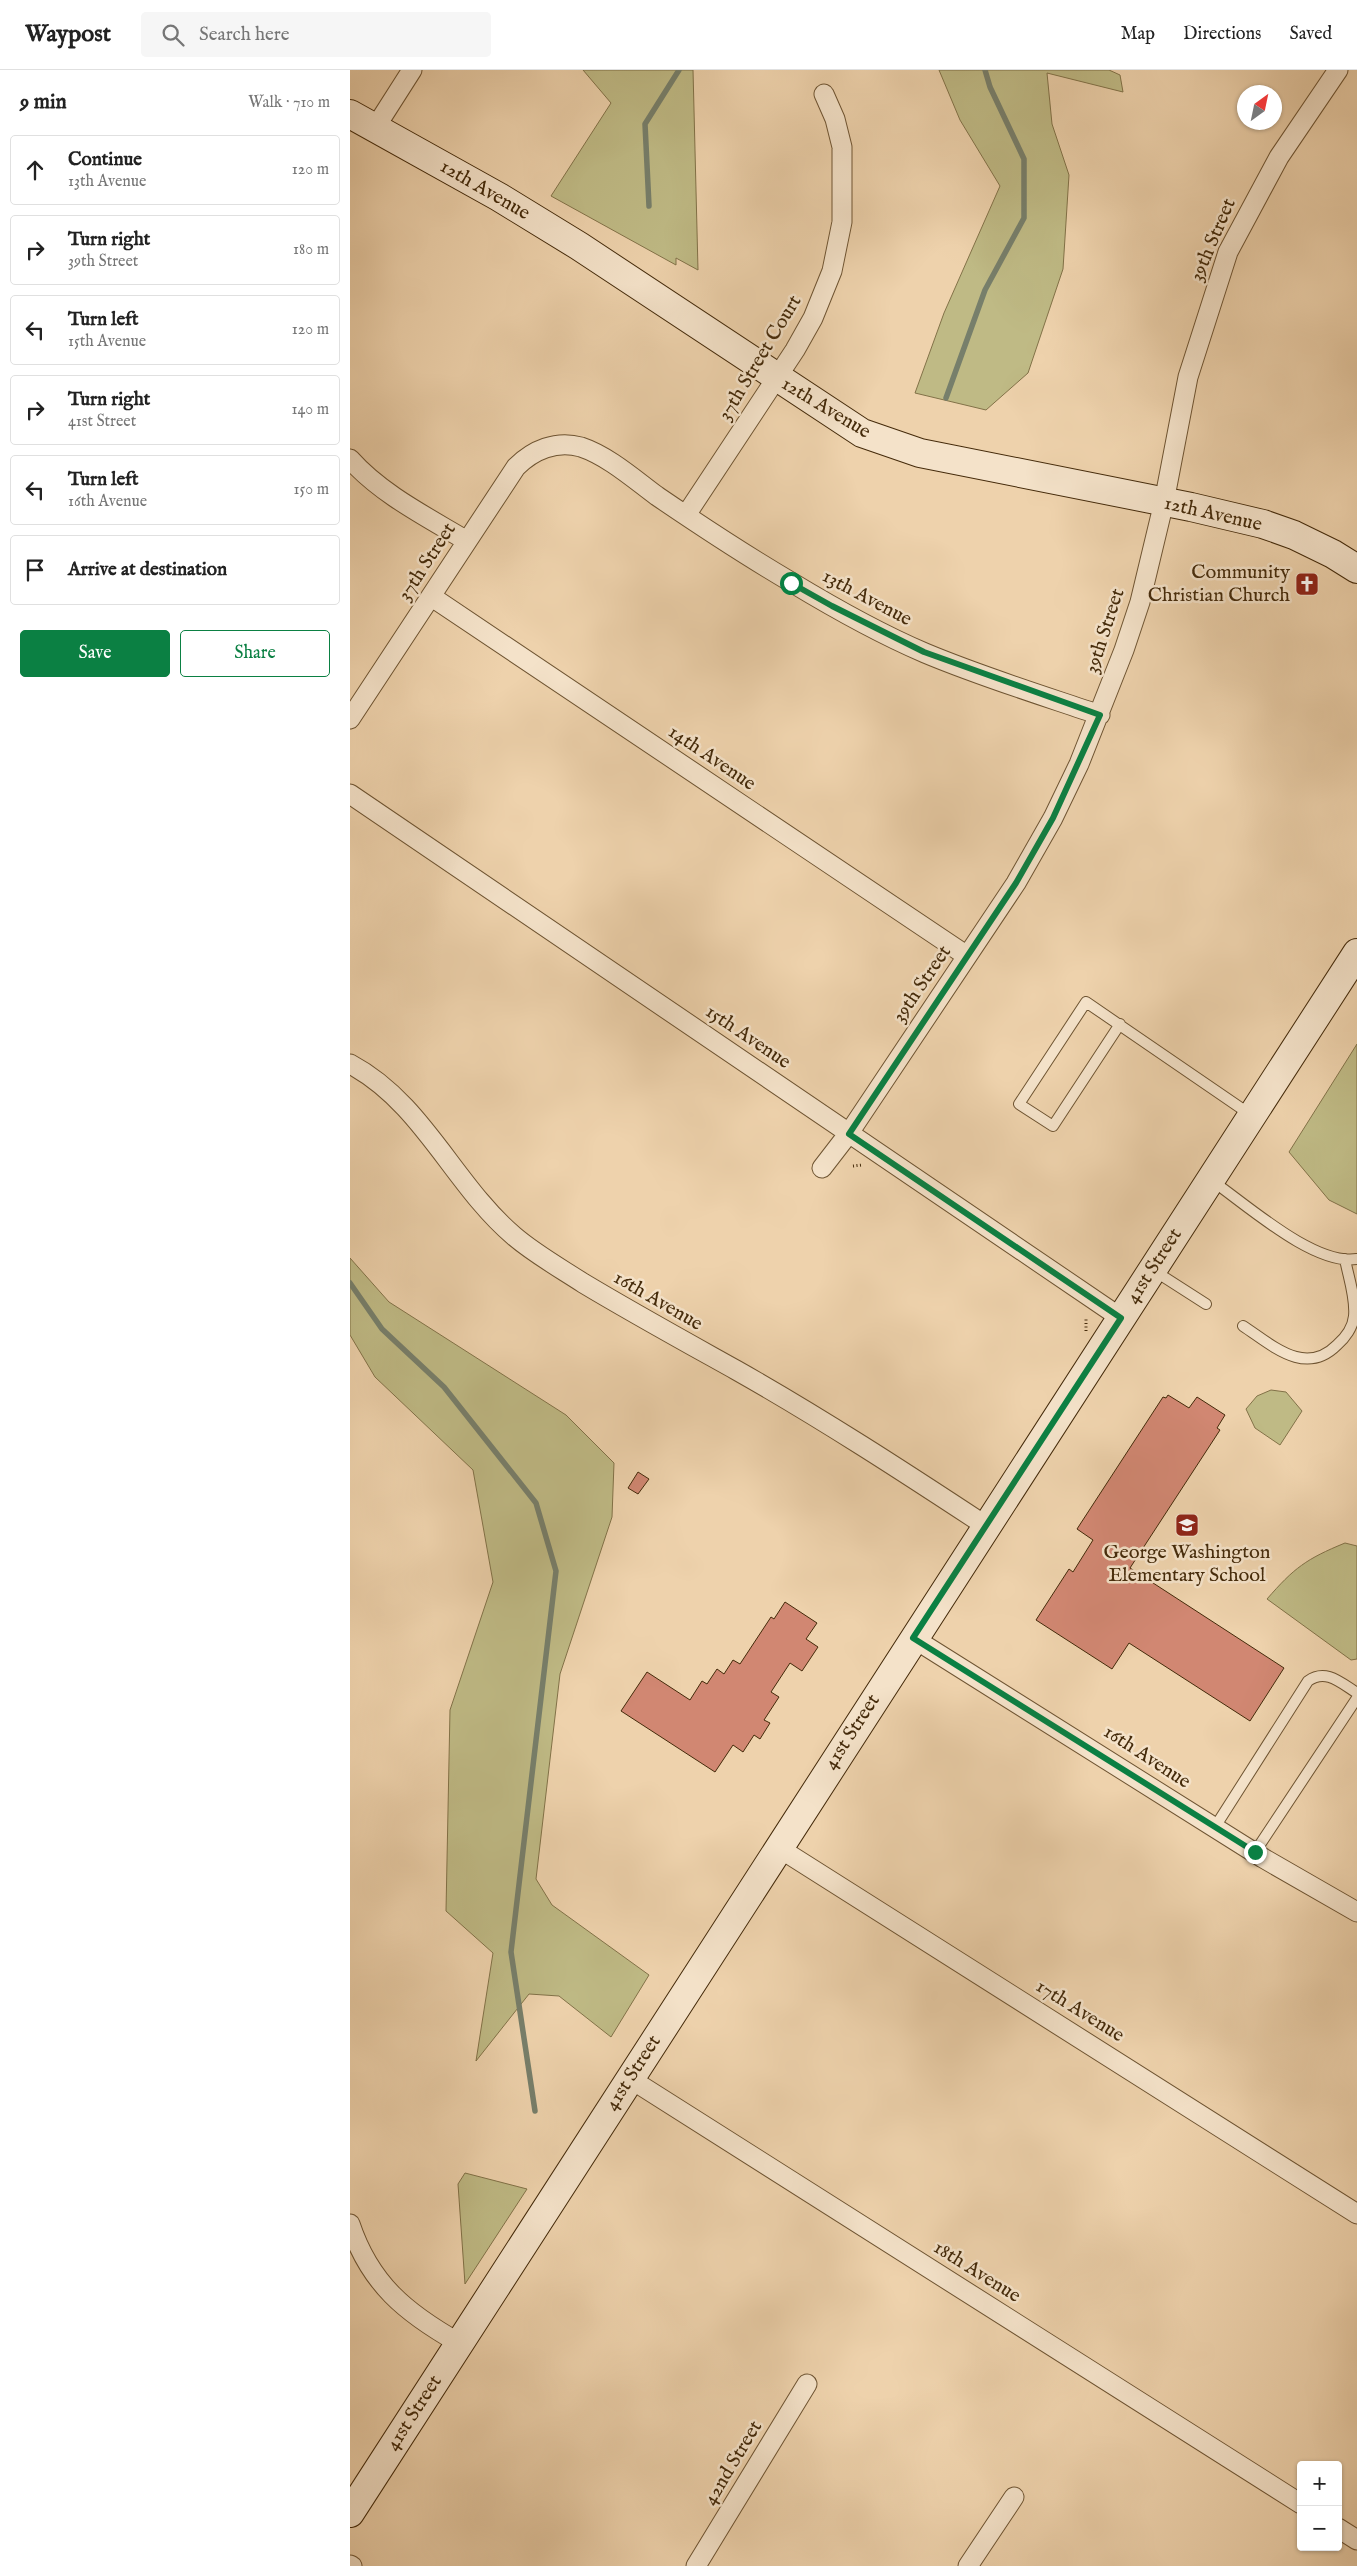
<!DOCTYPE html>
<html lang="en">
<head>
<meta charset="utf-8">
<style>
  body { margin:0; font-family:"IM FELL English",serif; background:#f6f6f6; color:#222 }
  .controls { position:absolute; right:15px; bottom:15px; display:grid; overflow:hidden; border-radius:5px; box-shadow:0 1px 4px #0004 }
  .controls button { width:45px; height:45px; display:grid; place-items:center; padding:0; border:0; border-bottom:1px solid #e0e0e0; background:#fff; color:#222; font:25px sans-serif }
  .compass { position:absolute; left:887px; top:15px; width:45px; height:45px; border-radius:50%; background:#fff; box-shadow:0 1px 4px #0004; rotate:33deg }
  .stop { position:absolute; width:15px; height:15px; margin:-11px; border:4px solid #0b8043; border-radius:50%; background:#fff }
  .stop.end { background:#0b8043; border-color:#fff; box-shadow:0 1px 5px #0008 }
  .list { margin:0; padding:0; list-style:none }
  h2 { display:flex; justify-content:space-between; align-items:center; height:65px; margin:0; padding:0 20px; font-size:21px }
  h2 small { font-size:16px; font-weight:400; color:#767676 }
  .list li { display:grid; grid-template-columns:32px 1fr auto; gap:15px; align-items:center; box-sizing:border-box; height:70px; margin:0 10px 10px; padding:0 10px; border:1px solid #e0e0e0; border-radius:5px }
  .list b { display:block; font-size:19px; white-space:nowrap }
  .list p { margin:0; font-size:16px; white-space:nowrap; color:#767676 }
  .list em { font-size:16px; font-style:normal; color:#767676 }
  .actions { display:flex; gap:10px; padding:15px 20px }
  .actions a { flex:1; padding:11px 0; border:1px solid #0b8043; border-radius:5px; text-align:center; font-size:18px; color:#0b8043 }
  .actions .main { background:#0b8043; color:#fff }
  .icon { flex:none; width:28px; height:28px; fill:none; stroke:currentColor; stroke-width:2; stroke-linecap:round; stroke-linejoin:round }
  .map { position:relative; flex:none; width:1007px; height:2496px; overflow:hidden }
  header { display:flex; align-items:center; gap:30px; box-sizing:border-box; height:70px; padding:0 25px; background:#fff; border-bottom:1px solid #e0e0e0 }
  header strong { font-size:24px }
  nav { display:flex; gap:28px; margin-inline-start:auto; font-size:18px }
  .search { width:350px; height:45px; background:#f6f6f6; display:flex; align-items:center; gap:12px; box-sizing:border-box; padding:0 18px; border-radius:5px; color:#767676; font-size:19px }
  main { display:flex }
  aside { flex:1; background:#fff }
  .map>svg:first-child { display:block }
  .green { fill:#bfba85; stroke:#827248 }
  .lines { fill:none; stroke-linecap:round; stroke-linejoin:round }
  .stream { stroke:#777f6b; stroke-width:5.5 }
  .building { fill:#d18772; stroke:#442a0a }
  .lane-casing { stroke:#6e5432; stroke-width:12 }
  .street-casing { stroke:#6e5432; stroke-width:21 }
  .secondary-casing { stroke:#442a0a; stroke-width:30 }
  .path { stroke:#442a0a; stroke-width:3; stroke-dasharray:1 2.5; stroke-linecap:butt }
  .lane { stroke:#f4e2c9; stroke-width:10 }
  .street { stroke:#f4e2c9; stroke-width:19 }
  .secondary { stroke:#f4e2c9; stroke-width:28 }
  .route { stroke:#0b8043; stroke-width:6 }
  .labels { text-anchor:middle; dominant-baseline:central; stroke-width:5; stroke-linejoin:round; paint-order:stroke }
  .street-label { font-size:20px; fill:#442a0a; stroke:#f4e2c9 }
  .poi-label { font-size:20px; fill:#442a0a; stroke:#f4e2c9; text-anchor:end }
</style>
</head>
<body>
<header>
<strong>Waypost</strong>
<div class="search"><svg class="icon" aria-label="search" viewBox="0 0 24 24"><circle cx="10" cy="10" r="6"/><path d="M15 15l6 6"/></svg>Search here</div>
<nav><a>Map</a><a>Directions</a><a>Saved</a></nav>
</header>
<main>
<aside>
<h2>9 min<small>Walk · 710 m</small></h2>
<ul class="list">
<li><svg class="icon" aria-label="ahead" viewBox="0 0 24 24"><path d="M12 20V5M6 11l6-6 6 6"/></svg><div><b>Continue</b><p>13th Avenue</p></div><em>120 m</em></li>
<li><svg class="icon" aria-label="right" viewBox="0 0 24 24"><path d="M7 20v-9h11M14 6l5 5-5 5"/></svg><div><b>Turn right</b><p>39th Street</p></div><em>180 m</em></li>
<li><svg class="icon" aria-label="left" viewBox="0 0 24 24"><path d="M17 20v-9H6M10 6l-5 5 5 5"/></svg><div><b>Turn left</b><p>15th Avenue</p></div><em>120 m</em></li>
<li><svg class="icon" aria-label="right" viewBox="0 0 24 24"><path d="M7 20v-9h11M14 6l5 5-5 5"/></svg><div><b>Turn right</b><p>41st Street</p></div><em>140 m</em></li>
<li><svg class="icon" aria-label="left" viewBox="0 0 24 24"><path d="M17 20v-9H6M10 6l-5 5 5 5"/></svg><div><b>Turn left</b><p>16th Avenue</p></div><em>150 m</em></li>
<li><svg class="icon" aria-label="arrive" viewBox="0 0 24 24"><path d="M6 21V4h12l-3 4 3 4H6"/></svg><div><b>Arrive at destination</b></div></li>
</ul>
<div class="actions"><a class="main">Save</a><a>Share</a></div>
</aside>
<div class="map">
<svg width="1007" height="2496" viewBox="0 0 1007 2496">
  <rect width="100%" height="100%" fill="#eed2ac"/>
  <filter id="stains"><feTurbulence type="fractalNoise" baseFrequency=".004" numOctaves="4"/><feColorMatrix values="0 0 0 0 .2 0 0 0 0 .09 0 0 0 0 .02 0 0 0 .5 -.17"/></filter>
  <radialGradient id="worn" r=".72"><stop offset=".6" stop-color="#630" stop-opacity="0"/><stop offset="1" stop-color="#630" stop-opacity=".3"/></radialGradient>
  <path class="green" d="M233,0H343L348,200L326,188V195L201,126L261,33Z
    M589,0H759L770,5L773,22L697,3L702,54L719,105L713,199L678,303L636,340L565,323L594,243L650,116L610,50Z
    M1007,974V1144L979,1130L939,1082Z
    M0,1188L39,1232L216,1345L264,1393L262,1447L210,1604L186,1809L202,1835L299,1905L261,1967L209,1926L179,1924L126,1991L143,1883L96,1841L100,1640L143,1512L123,1400L25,1307L0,1265Z
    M921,1320L936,1322L952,1341L930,1375L905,1358L896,1339L907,1326Z
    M995,1473L1007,1476V1589L1001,1590L917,1529C944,1498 956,1489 995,1473Z
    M115,2103L177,2119L115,2214L108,2114Z"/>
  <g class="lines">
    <path class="stream" d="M299,136L295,54L329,0
      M596,328L635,220L674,148V89L640,17L635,0
      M0,1213L32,1259L94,1317L186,1433L206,1501L161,1882L185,2041"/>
  </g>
  <path class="building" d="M818,1325L839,1338L847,1327L875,1345L867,1358L870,1360L780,1498L934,1598L900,1651L779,1573L762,1599L686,1550L719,1499L723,1502L743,1470L727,1459L813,1327L816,1328Z
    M288,1402L299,1409L288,1424L278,1418Z
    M435,1532L467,1553L456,1569L468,1577L452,1601L440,1593L421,1622L429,1627L414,1650L420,1653L410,1669L404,1665L393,1682L383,1675L365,1702L271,1641L297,1602L340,1630L352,1611L357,1614L367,1599L374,1604L383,1590L390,1594L421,1547L424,1549Z"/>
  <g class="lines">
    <g class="lane-casing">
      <path id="lane" d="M770,954L703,1056L669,1034L736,932L901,1045
        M861,1110C896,1134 964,1196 1007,1189
        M803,1200L856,1234
        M893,1256C922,1275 955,1307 987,1275C995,1268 1003,1257 1004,1246C1006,1228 998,1206 995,1189
        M865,1757L958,1611C976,1598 991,1613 1007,1623
        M905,1782L1007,1628"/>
    </g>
    <g class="street-casing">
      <path id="street" d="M25,58L62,0
        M0,389C31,424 77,447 117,471
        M336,445L445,280L463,248L482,201L492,152V77L485,49L474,24
        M82,527L617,886
        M0,649L166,397C183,380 206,370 231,377C258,386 284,409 307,426C351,456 395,485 441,512C484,538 528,563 575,583C632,607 691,625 750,645
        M0,724L771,1248
        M0,994C73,1033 103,1114 164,1166C185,1184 210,1198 233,1213C283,1243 334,1271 386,1300C471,1348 554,1402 636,1456
        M472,1098L499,1063L666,813L703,748L729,694L774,580L790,532L814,432L838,307L878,182L929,87L988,0
        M563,1568L913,1788L1007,1842
        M429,1778L1007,2144
        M279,2008L951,2434
        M0,2154C20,2214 56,2243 109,2273
        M988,2458L1007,2470
        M0,2495L2,2496
        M346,2496L457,2314
        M618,2496L664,2427"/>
    </g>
    <g class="secondary-casing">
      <path id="secondary" d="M0,44L149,127L229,176L512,363L570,383L841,437L913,454L944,465L983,484L1007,499
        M0,2443L1007,883"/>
    </g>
    <path class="path" d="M503,1096L512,1095
      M736,1261V1248"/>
    <use href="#lane" class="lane"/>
    <use href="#street" class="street"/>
    <use href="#secondary" class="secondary"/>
  </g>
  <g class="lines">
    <path class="route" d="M441,513L482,536L574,582L750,645L703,748L666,813L499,1064L771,1248L563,1568L905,1782"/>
  </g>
  <defs>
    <g id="church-square" transform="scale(1.25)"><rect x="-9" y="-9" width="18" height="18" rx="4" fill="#8f2418" stroke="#f4e2c9"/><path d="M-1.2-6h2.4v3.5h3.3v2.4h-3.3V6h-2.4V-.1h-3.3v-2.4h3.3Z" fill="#fff"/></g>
    <g id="school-square" transform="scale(1.25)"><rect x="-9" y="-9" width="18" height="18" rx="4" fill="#8f2418" stroke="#f4e2c9"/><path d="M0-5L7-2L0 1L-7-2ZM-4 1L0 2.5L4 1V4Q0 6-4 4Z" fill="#fff"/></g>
  </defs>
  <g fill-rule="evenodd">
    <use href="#church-square" x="957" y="514"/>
    <use href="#school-square" x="837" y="1455"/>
  </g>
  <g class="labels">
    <g class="street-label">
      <text transform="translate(135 120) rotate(30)">12th Avenue</text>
      <text transform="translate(863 170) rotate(-67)">39th Street</text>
      <text transform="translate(410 288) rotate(-59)">37th Street Court</text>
      <text transform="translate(476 338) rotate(31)">12th Avenue</text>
      <text transform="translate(863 444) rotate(13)">12th Avenue</text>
      <text transform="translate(77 492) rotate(-57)">37th Street</text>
      <text transform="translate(517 528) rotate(28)">13th Avenue</text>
      <text transform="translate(755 561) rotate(-72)">39th Street</text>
      <text transform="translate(362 688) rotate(34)">14th Avenue</text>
      <text transform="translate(572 914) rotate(-56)">39th Street</text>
      <text transform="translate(398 967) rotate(34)">15th Avenue</text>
      <text transform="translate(804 1196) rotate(-57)">41st Street</text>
      <text transform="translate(308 1231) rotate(30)">16th Avenue</text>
      <text transform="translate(502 1662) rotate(-57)">41st Street</text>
      <text transform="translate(797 1687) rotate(33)">16th Avenue</text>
      <text transform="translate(730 1941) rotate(32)">17th Avenue</text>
      <text transform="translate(283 2003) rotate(-57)">41st Street</text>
      <text transform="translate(627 2202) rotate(32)">18th Avenue</text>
      <text transform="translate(64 2343) rotate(-57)">41st Street</text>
      <text transform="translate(383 2393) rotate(-59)">42nd Street</text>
    </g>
    <g class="poi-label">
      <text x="940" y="502">Community<tspan x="940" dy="23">Christian Church</tspan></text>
      <text x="837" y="1482" text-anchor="middle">George Washington<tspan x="837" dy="23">Elementary School</tspan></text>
    </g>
  </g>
  <rect width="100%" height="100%" filter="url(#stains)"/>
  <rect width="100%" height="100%" fill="url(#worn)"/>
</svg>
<div class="controls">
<button>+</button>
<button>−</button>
</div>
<svg class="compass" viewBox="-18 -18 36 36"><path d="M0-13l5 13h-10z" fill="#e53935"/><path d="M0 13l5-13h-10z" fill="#767676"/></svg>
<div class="stop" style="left:441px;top:513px"></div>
<div class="stop end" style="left:905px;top:1782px"></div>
</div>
</main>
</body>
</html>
